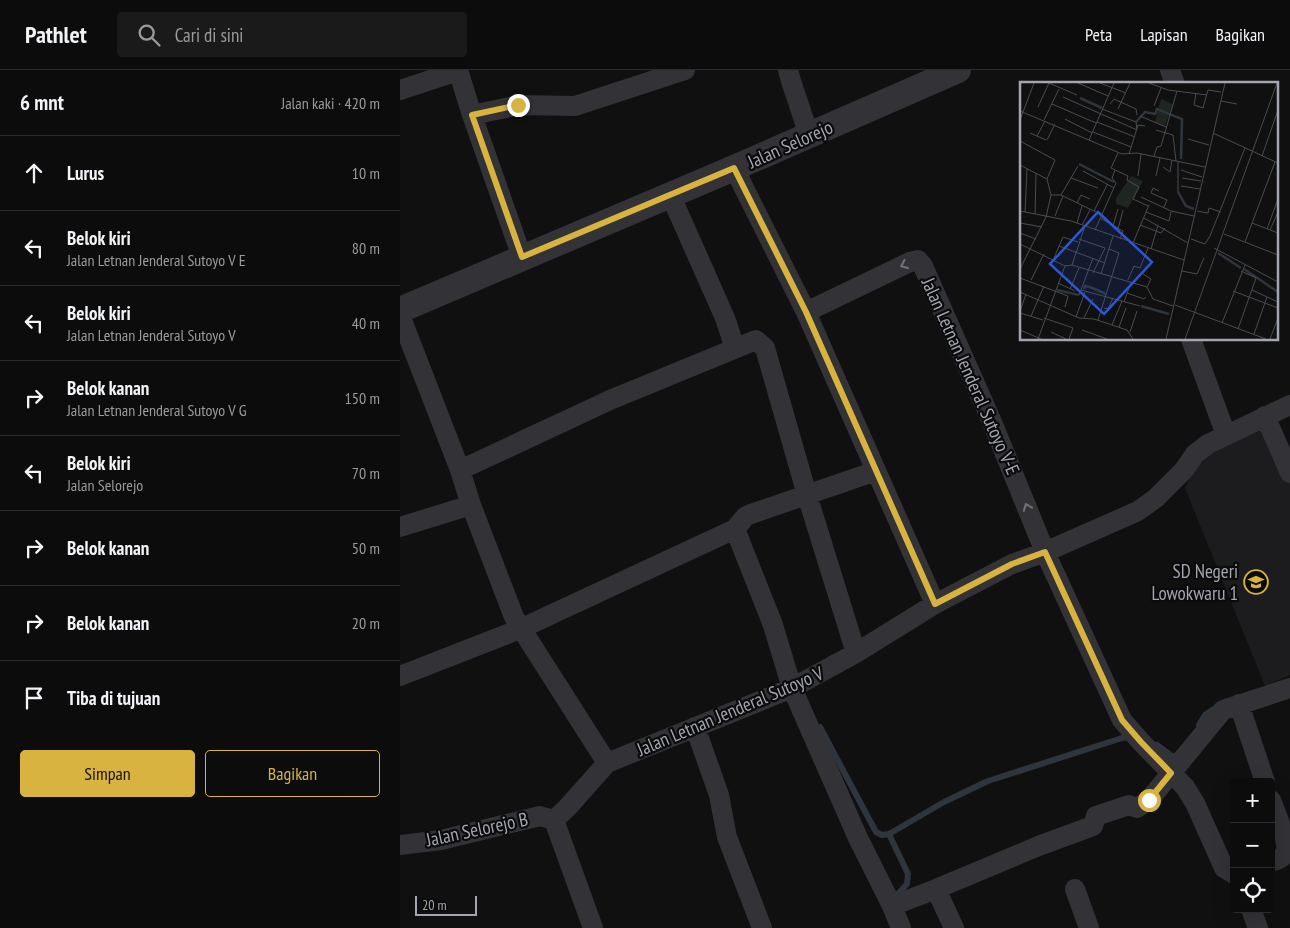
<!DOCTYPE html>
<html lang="id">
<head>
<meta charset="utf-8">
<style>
  body { margin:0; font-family:"PT Sans Narrow",sans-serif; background:#1a1a1b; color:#f1f3f6 }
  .controls { position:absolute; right:15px; bottom:15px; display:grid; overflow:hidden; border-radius:5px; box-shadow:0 5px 20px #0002 }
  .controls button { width:45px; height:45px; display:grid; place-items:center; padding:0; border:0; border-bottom:1px solid #2c2c2e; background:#0c0c0d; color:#f1f3f6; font:25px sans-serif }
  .scale { position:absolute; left:15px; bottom:12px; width:62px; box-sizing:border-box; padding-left:5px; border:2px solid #a3a5b0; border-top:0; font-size:14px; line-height:18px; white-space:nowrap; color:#a3a5b0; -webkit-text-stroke:4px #0b0b0c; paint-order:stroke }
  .stop { position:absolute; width:15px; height:15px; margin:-11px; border:4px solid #d9b33f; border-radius:50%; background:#fff }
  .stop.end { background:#d9b33f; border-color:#fff; box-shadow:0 1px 5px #0008 }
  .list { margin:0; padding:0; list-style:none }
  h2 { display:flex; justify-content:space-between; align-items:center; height:65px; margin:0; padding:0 20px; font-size:21px }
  h2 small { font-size:16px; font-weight:400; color:#9a9b9d }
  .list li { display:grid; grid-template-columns:32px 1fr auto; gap:15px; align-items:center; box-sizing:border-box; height:75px; padding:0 20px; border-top:1px solid #2c2c2e }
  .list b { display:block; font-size:19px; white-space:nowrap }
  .list p { margin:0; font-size:16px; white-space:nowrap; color:#9a9b9d }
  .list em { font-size:16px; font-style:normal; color:#9a9b9d }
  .actions { display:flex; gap:10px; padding:15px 20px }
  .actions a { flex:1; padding:11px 0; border:1px solid #d9b33f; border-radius:5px; text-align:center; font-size:18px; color:#d9b33f }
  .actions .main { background:#d9b33f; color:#111 }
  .icon { flex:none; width:28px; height:28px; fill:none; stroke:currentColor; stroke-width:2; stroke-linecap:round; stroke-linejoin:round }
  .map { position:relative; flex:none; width:890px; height:858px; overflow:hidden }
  header { display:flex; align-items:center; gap:30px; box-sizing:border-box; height:70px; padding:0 25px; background:#0c0c0d; border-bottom:1px solid #2c2c2e }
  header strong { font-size:24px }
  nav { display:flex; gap:28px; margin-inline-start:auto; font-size:18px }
  .search { width:350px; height:45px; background:#1a1a1b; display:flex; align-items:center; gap:12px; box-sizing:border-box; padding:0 18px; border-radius:5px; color:#9a9b9d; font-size:19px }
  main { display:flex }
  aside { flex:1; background:#0c0c0d }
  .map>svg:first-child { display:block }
  .built { fill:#1c1c1e }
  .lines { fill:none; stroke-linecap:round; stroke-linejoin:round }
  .stream { stroke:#2f353c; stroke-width:6 }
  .minor { stroke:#333337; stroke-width:20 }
  .tertiary { stroke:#333337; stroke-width:26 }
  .oneway { stroke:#71727a }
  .route { stroke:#d9b33f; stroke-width:6 }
  .labels { text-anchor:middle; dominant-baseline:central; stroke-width:4.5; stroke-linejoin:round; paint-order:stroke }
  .street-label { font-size:19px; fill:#a3a5b0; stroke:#0b0b0c }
  .poi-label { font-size:19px; fill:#a3a5b0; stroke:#0b0b0c; text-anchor:end }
  .inset-river { fill:none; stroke:#2f353c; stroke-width:2.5 }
  .inset-road { fill:none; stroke:#4b4c51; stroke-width:1 }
  .view { fill:#2a57d4; fill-opacity:0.15; stroke:#2a57d4; stroke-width:2.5 }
  .inset-edge { fill:none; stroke:#a3a5b0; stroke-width:2.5 }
</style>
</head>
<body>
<header>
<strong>Pathlet</strong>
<div class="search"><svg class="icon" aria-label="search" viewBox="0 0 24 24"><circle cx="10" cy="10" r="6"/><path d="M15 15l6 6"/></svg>Cari di sini</div>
<nav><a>Peta</a><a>Lapisan</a><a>Bagikan</a></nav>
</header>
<main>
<aside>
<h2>6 mnt<small>Jalan kaki · 420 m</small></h2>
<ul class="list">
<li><svg class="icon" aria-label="ahead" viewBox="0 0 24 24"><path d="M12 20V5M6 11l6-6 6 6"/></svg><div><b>Lurus</b></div><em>10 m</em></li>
<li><svg class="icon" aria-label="left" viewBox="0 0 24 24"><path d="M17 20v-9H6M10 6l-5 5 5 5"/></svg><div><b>Belok kiri</b><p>Jalan Letnan Jenderal Sutoyo V E</p></div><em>80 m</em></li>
<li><svg class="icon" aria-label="left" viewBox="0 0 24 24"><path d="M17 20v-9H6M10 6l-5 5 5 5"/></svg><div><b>Belok kiri</b><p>Jalan Letnan Jenderal Sutoyo V</p></div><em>40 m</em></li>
<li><svg class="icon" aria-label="right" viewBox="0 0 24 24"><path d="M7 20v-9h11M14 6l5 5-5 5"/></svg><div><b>Belok kanan</b><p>Jalan Letnan Jenderal Sutoyo V G</p></div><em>150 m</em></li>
<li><svg class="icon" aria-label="left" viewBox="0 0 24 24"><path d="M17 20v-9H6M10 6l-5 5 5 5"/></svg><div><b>Belok kiri</b><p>Jalan Selorejo</p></div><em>70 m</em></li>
<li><svg class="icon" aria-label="right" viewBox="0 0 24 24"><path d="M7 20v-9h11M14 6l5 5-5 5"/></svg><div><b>Belok kanan</b></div><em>50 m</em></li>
<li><svg class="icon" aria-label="right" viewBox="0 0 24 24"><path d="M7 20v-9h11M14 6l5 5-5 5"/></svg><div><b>Belok kanan</b></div><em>20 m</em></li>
<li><svg class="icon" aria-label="arrive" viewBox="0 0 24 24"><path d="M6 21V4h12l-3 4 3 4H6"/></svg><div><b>Tiba di tujuan</b></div></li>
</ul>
<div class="actions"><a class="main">Simpan</a><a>Bagikan</a></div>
</aside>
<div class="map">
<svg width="890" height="858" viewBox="0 0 890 858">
  <rect width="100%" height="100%" fill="#101011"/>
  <path class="built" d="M867,358L890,410V605L865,616L785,418L794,401L803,390L815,380Z"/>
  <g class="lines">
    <path class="stream" d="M799,655L805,645L814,639
      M420,657L476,762L482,765L489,764
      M757,675L773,687L779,684
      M498,829L497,825L507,814L508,804L489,764L544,732L588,711L722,668L731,667"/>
    <path class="minor" d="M58,0L72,45L122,187
      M388,0L391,11L409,65
      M770,0L775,14
      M0,20L58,1
      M72,45L119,35L175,36L285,0
      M334,98L406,242L535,534
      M270,124L325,248L335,278
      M406,242L510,192L518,190L523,196L592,352L645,482L722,650L741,672L785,717L795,733L824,798L834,804
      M0,245L60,400L71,435L114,547L207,693L167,738L154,750
      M791,269L826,365
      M865,346L890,403
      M60,400L210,330L356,270L365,278L407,425L456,583
      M0,457L71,435
      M335,459L373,555L392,618L458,768L492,836L501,858
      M0,606L120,559L335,459L346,446L351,444L476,401
      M839,634L865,712
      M295,657L319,725L327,767L362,858
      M207,693L392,618L456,583L535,534L612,494L645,482L738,441L756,428L784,400L795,384L808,374L890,335
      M871,730C875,741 890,774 885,784C882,789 876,790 871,792
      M154,750L193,858
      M0,775L41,770L140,746L154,750
      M536,819L554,858
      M675,819L689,858
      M492,836L536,819L641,775L693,756L696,746L729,735L737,738L749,730L823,640L890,618
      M851,839L858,858"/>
    <path class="tertiary" d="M0,240L334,98L558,0"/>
  </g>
  <defs><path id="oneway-chevron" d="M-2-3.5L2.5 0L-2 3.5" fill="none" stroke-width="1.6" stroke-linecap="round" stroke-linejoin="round" transform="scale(1.25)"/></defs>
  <g class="oneway">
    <use href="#oneway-chevron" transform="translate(504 195) rotate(156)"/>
    <use href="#oneway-chevron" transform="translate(627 437) rotate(-112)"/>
  </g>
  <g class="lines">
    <path class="route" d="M118,35L72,45L122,187L334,98L406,242L535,534L612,494L645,482L722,650L741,672L771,703L749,730"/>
  </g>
  <defs>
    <g id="school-ring" transform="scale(1.25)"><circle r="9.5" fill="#0b0b0c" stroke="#d9b33f" stroke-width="1.5"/><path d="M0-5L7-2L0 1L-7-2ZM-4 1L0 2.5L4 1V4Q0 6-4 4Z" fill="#d9b33f"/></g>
  </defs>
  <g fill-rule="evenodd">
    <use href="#school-ring" x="856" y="512"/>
  </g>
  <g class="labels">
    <g class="street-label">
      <text transform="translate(390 74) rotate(-24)">Jalan Selorejo</text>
      <text transform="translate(571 306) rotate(66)">Jalan Letnan Jenderal Sutoyo V-E</text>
      <text transform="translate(330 641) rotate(-23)">Jalan Letnan Jenderal Sutoyo V</text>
      <text transform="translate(77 759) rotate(-12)">Jalan Selorejo B</text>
    </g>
    <g class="poi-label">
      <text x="838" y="501">SD Negeri<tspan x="838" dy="22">Lowokwaru 1</tspan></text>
    </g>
  </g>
  <g transform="translate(620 12)">
    <rect width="258" height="258" fill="#101011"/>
    <path d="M141,17L153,22L145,44L135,40ZM111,94L123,99L108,126L96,122V116Z" fill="#1f2520"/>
    <path class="inset-river" d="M60,16L82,26M116,40L125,30L135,32L137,27L162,37L161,77M59,82L94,100M158,110L166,124L174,127M198,171L221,186M224,187L258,210M64,207L65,204L70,205L86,212M37,208L59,213M121,224L149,232"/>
    <path class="inset-road" d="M29,1L57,13M58,1L88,14M80,1L106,11M129,1L148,8L187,13M176,11L174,23L183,26L188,8L201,10M43,15L117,48M201,19L217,22M32,22L76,41M90,22L94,17L116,27L117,33M134,24L141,6M18,25L29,1M82,27L116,40L117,47M98,27L110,1M0,29L102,72L117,71L185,85M120,34L146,45M45,37L72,51M0,38L14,1M24,38L39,7M77,40L115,55M136,48L153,53L156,79M73,50L111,65M10,51L26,58M193,51L258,81M17,54L25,39M168,57L189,63M27,58L35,42M69,58L94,1M0,59L35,78L27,97M98,71L91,86L108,94L107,98L119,105L113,117L128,124M109,72L118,43L125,44M134,74L137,65L141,64L157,9M242,74L258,28M0,83L27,97L31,113L26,135L0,187M143,85L150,90L152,78M161,88L182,95M63,89L94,106M118,94L121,72M136,94L140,76M51,96L78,106M162,96L181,99M161,104L180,107M139,109L133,106L131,111L147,118L144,125M158,110V80M31,113H41L82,133M41,113L58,84M121,115L151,129L174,134M57,121L61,113L70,117M0,129L51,139L164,178M74,129L87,103M177,129L188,131L189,126L201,130M5,130L7,87M126,130L149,139L151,130M15,132L16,91M35,134L43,114M80,136L103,149L100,157M124,136L168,161M0,141L22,145M57,141L62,124M232,141L258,151M62,143L70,128M120,143L141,151L145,146M93,144L98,127M98,147L103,128M247,147L258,117M75,148L96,101L92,96L95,88M250,148L258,130M0,151L16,157M204,152L258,173M59,157L85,166L73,191M171,157L185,162L190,154L225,66M225,160L255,80M113,161L129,123M0,162L45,184M39,164L85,181M194,166L258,200M131,167L138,143M34,176L43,155L58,160M52,183L127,205L133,217L153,224M45,184L52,183L65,144M162,189L177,192L184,176M81,192L93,154M123,192L131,197L127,205M0,196L48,214L45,225M11,198L24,172M108,198L114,184L120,186L128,166M38,201L55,209M50,207L59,186M61,208L120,224M232,208L258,220M213,209L258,226M0,210L59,236L74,237L107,248L113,257M107,211L124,217L126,215M59,213L73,176M104,220L111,200M155,223L246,257M84,226L88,227L93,216M0,229L6,212M0,231L23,238M11,234L24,204M56,235L65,210M24,236L53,246L49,257M64,236L73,217M78,238L99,171L89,167M202,241L225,183M92,243L102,219M99,245L106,226M218,247L236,196L221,189M0,248L21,257M62,248L87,257M31,250L46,257M110,250L117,229M234,252L247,215M18,257L45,184M146,257L205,1M165,257L257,1M250,257L258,236"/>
    <path class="view" d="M78,130L132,180L84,232L30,182Z"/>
    <rect width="258" height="258" class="inset-edge"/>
  </g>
</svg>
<div class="controls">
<button>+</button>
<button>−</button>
<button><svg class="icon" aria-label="locate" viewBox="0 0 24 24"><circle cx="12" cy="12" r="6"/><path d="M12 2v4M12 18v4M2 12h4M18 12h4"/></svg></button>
</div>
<div class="scale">20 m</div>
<div class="stop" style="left:749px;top:730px"></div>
<div class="stop end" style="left:118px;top:35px"></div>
</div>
</main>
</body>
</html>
